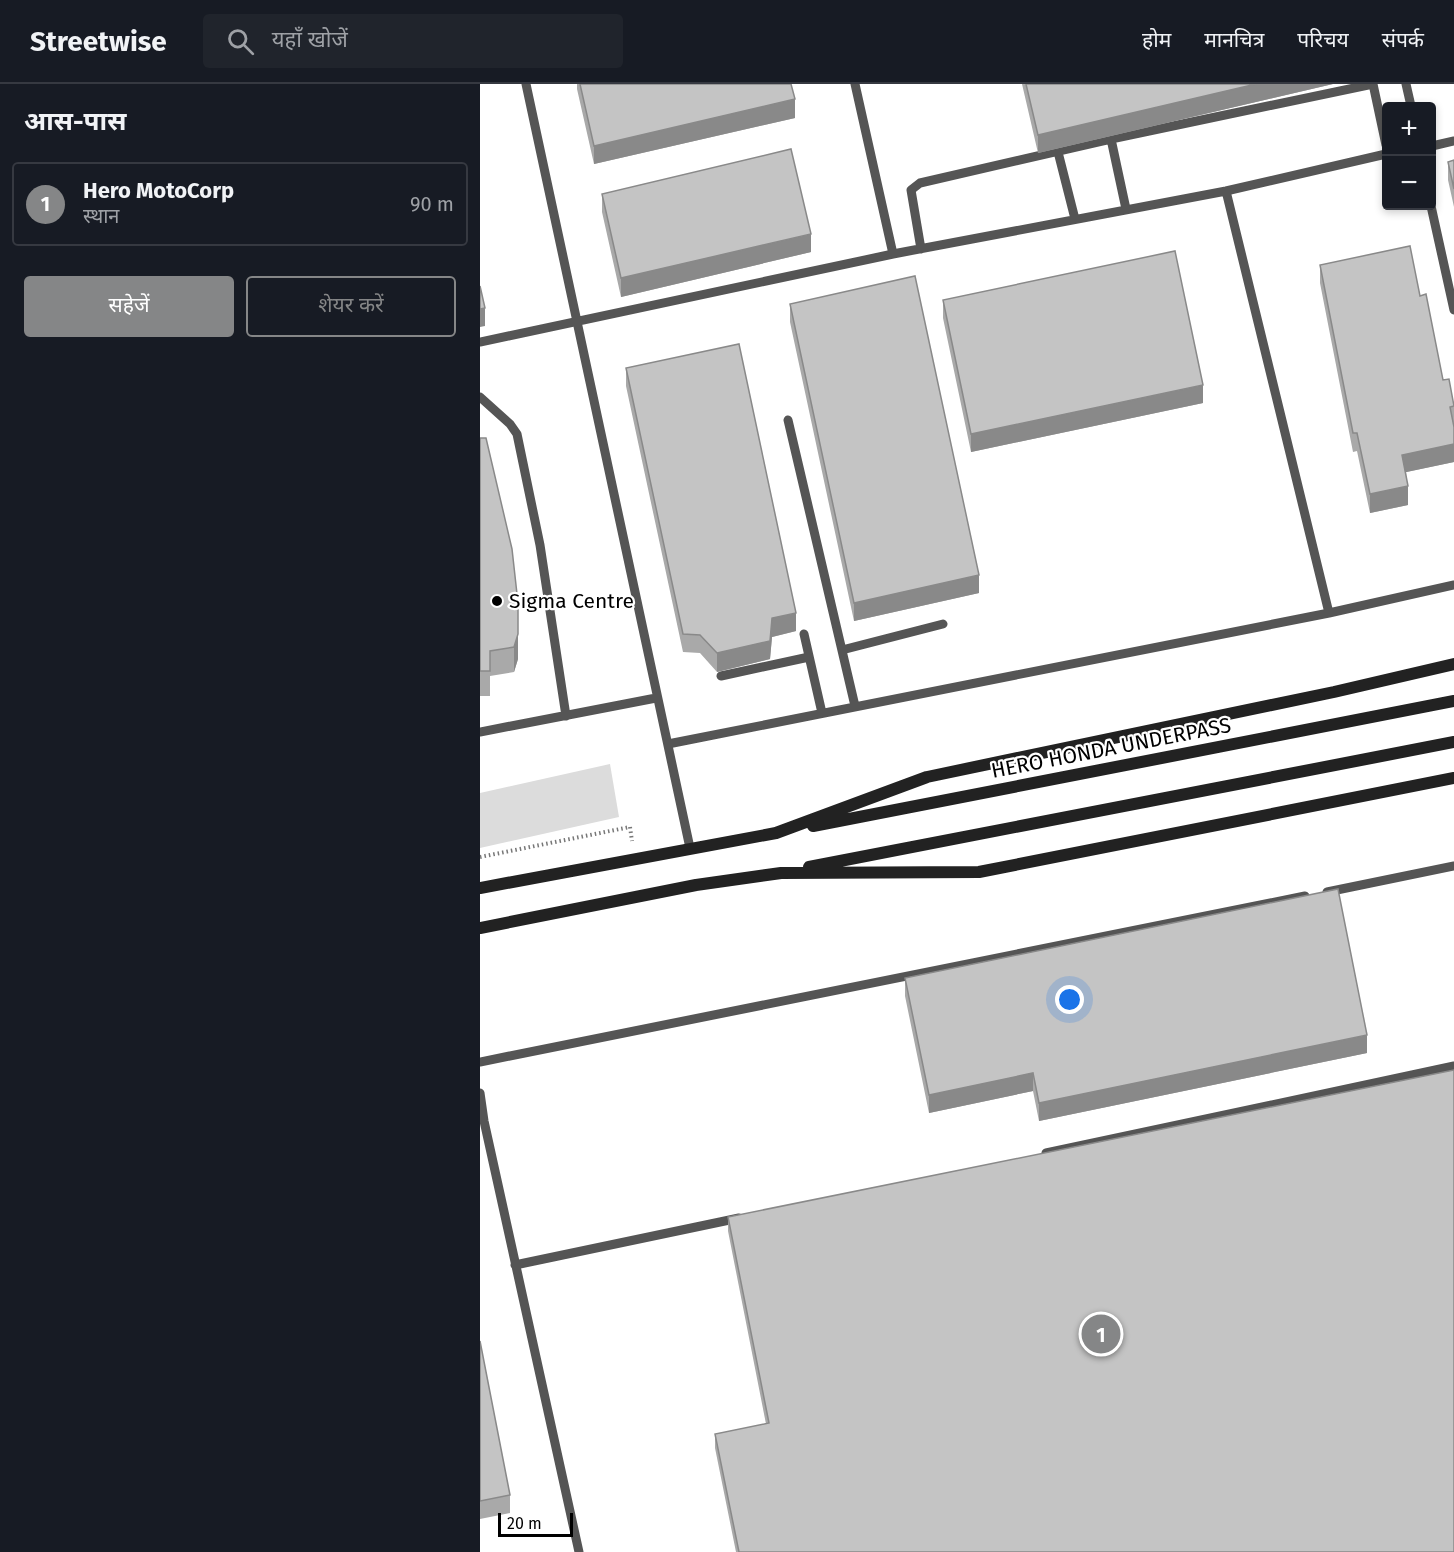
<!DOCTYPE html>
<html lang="hi">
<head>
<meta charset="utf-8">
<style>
  body { margin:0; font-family:"Fira Sans","Noto Sans Devanagari",sans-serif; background:#20242c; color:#f1f3f6 }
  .controls { position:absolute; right:18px; top:18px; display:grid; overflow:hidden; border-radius:6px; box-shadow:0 3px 9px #0003 }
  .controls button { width:54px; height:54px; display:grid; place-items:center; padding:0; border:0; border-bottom:2px solid #363941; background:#171b24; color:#f1f3f6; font:30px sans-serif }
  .scale { position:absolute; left:18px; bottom:15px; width:75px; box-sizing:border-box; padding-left:6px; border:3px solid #000; border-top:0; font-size:16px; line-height:21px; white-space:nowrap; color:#000; -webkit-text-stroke:4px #fff; paint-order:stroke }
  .you { position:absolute; left:590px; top:916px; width:21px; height:21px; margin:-15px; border:4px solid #fff; border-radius:50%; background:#1a73e8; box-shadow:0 0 0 9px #1a73e833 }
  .badge { display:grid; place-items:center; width:39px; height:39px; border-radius:50%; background:#858687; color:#fff; font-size:20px; font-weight:700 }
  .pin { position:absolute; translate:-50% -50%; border:3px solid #fff; box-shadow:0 2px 6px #0006 }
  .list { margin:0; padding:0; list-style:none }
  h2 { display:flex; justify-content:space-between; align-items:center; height:78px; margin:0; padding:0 24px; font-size:26px }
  h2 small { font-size:20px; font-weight:400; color:#9ea1a6 }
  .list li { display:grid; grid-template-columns:39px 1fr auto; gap:18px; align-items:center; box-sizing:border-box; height:84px; margin:0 12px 12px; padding:0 12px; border:2px solid #363941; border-radius:6px }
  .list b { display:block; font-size:22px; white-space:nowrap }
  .list p { margin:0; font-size:20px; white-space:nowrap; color:#9ea1a6 }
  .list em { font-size:20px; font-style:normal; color:#9ea1a6 }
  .actions { display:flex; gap:12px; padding:18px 24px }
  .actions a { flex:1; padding:14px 0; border:2px solid #858687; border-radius:6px; text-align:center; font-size:21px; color:#858687 }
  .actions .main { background:#858687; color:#fff }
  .icon { flex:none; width:33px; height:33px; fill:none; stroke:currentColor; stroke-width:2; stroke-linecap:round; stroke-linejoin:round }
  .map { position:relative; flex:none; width:974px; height:1468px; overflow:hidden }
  header { display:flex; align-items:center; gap:36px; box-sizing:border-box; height:84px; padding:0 30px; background:#171b24; border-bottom:2px solid #363941 }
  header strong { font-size:28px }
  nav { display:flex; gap:33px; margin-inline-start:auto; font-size:21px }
  .search { width:420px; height:54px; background:#20242c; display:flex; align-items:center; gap:15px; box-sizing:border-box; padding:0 21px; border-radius:6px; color:#9ea1a6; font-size:22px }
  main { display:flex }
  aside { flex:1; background:#171b24 }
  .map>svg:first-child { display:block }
  .green { fill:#dcdcdc }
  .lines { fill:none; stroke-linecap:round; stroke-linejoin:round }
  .path { stroke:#777; stroke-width:4; stroke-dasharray:1.5 3; stroke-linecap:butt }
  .lane { stroke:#555; stroke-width:9 }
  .secondary { stroke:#222; stroke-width:12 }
  .wall { fill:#a9a9a9 }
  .shaded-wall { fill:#898989 }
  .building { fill:#c4c4c4; stroke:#898989; stroke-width:1.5 }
  .poi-dot { fill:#000; stroke:#fff; stroke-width:2 }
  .labels { text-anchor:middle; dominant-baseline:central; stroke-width:4.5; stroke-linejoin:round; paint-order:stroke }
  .poi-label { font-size:21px; fill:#000; stroke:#fff; text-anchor:start }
  .street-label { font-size:21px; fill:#000; stroke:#fff }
</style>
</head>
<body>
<header>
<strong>Streetwise</strong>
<div class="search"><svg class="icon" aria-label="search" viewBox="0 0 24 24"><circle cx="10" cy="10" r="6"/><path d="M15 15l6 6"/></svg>यहाँ खोजें</div>
<nav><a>होम</a><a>मानचित्र</a><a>परिचय</a><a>संपर्क</a></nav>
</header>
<main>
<aside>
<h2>आस-पास<small></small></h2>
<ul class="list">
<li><span class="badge">1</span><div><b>Hero MotoCorp</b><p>स्थान</p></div><em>90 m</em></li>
</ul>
<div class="actions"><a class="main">सहेजें</a><a>शेयर करें</a></div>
</aside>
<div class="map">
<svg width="974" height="1468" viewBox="0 0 974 1468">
  <rect width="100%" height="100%" fill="#fff"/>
  <path class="green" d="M130,680L139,733L0,764V709Z"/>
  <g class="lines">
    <path class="path" d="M0,773L150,743L152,757"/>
    <path class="lane" d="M46,0L210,764
      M375,0L413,170
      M893,0L906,61
      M926,0L931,22
      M631,55L646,125
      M952,62L974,57
      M578,68L595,135
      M746,107L849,529
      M951,122L974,226
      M441,165L431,106L440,99L631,55L893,0
      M0,258L413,170L746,107L906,70
      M0,313L30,340L37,350L60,461L86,632
      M308,336L375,622
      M324,550L342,629
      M362,566L463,540
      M241,592L329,573
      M0,648L176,614
      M188,660L849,529L974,501
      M847,808L974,782
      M0,978L825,812
      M0,1009L4,1037L99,1468
      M566,1069L974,982
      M35,1181L259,1134"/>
    <path class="secondary" d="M333,742L974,617
      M329,783L974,658
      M0,804L296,749L447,693L854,608L974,580
      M0,844L216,801L301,789L499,788L974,694"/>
  </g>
  <path class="wall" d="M97,0H311L315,34L114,80L97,5Z
    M542,0H853L558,69Z
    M974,76V123L968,96V78Z
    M122,110L331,168L141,213L122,128Z
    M840,181L940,212L963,296L974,322V378L926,388L928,421L890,429L877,367L873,368L840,199Z
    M463,216L723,319L491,368L463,234Z
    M310,220L499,509L374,537L310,238Z
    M146,284L316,547L292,553L290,575L237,588L220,569L203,568L146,302Z
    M0,354L38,575L34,588L10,592V612H0Z
    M425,894L887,969L559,1037L553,1007L449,1029L425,912Z
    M248,1133L974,1468H256L235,1364V1350L286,1340L248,1147Z
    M0,1257L30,1411V1429L0,1435Z"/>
  <path class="shaded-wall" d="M776,0H853L558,69V51Z
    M315,15V34L114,80V62Z
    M331,150V168L141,213V194Z
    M5,224V242L0,243V225Z
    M723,301V319L491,368V350Z
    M974,360V378L922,389V371Z
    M928,402V421L890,429V410Z
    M499,491V509L374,537V519Z
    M316,529V547L292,553L290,575L237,588V569L292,534Z
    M38,550V575L34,588V563Z
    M887,951V969L559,1037V1019Z
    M553,989V1007L449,1029V1011Z"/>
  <path class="building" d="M100,0H311L315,15L114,62Z
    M546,0H776L558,51Z
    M311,65L331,150L141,194L122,110Z
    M974,76V105L968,78Z
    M930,162L940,212L946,210L963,296L969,295L974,322L970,323L974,343V360L922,371L928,402L890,410L877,349H873L840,181Z
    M695,167L723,301L491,350L463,216Z
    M435,192L499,491L374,519L310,220Z
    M0,202L5,224L0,225Z
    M259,260L316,529L292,534L290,557L237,569L220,551L203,550L146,284Z
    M0,354H6L32,465L38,519V550L34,563L10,567V587H0Z
    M858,805L887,951L559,1019L553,989L449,1011L425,894Z
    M974,986V1468H259L235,1350L289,1339L248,1133Z
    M0,1257L30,1411L0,1417Z"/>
  <circle class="poi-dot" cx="17" cy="517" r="6"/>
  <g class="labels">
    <g class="poi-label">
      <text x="29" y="517">Sigma Centre</text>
    </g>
    <g class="street-label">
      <text transform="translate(631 664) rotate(-11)">HERO HONDA UNDERPASS</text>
    </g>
  </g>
</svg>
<div class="controls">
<button>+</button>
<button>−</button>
</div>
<div class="scale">20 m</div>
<div class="you"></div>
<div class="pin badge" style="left:621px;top:1250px">1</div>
</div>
</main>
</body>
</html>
